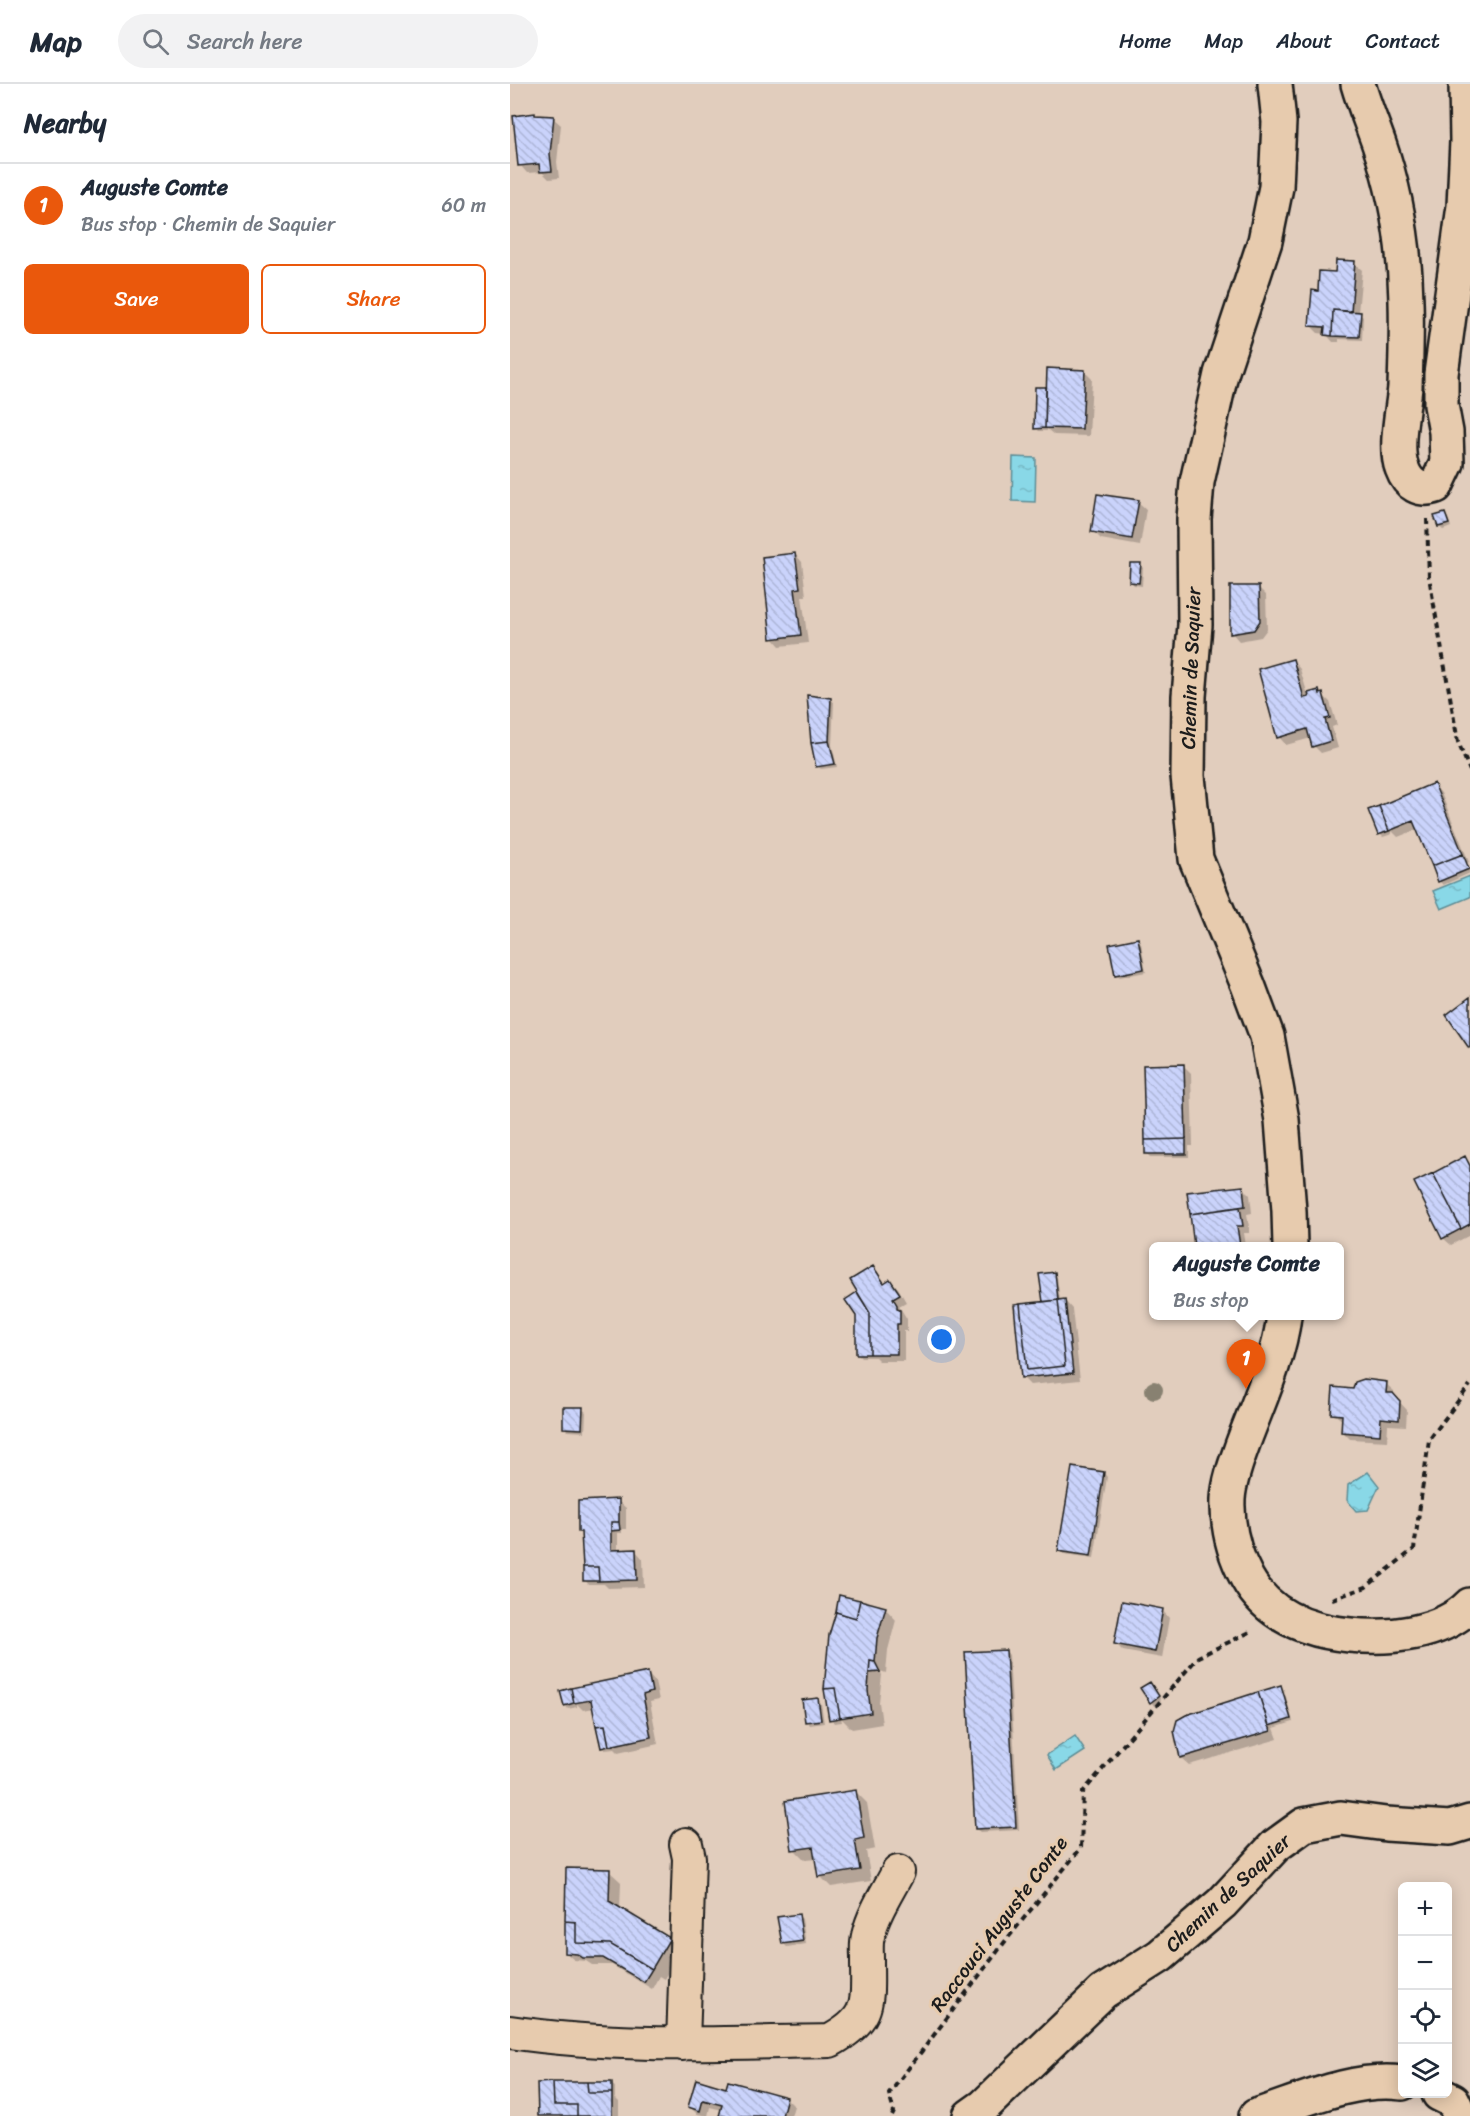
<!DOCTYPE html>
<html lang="en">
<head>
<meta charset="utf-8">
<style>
  body { margin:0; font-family:Sriracha,sans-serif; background:#f2f2f3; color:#1f2937 }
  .controls { position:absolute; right:18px; bottom:18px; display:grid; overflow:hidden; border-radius:9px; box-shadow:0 3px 15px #0003 }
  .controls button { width:54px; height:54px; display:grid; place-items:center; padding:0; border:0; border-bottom:2px solid #e0e1e3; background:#fff; color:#1f2937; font:30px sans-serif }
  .you { position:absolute; left:432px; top:1256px; width:21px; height:21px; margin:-15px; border:4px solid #fff; border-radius:50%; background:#1a73e8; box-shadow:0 0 0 9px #1a73e833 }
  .badge { display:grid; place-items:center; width:39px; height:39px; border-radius:50%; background:#ea580c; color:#fff; font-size:20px; font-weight:700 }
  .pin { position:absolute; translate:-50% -50px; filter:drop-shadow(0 2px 3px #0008) }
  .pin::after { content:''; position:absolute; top:32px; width:21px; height:18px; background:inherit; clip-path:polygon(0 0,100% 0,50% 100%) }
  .popup { position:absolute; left:639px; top:1158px; width:195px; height:78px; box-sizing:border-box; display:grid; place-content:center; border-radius:9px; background:#fff; filter:drop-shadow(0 2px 4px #0005); font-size:20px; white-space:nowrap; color:#747a83 }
  .popup b { font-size:22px; color:#1f2937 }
  .popup::after { content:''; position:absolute; left:50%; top:100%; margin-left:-12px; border:12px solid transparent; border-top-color:#fff }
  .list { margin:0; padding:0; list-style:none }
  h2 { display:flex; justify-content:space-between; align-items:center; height:78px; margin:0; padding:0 24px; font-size:26px }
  h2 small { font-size:20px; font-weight:400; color:#747a83 }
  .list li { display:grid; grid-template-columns:39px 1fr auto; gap:18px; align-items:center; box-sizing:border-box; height:84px; padding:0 24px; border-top:2px solid #e0e1e3 }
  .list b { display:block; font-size:22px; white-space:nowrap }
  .list p { margin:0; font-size:20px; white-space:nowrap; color:#747a83 }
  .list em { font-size:20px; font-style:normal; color:#747a83 }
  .actions { display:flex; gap:12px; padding:18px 24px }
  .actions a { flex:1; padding:14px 0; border:2px solid #ea580c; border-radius:9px; text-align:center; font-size:21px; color:#ea580c }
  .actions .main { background:#ea580c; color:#fff }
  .icon { flex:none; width:33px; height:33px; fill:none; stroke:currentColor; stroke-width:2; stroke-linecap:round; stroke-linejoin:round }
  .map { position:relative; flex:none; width:960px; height:2032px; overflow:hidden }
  header { display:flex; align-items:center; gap:36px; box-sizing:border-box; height:84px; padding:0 30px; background:#fff; border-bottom:2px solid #e0e1e3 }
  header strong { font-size:28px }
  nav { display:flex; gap:33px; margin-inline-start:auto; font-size:21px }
  .search { width:420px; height:54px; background:#f2f2f3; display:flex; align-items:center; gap:15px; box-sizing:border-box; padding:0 21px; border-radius:33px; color:#747a83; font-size:22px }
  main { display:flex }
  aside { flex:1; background:#fff }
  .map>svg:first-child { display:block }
  .water { fill:url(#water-ripples); stroke:#5d8d96; stroke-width:1.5 }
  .shadow { fill:#0003 }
  .building { fill:url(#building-back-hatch); stroke:#1c1c1c; stroke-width:1.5 }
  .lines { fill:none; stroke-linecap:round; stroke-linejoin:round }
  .street-casing { stroke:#1c1c1c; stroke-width:36 }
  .secondary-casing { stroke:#1c1c1c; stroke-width:38 }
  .path { stroke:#1c1c1c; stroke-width:4; stroke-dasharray:6 4.5; stroke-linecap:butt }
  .street { stroke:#e7cbae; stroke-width:32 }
  .secondary { stroke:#e7cbae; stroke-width:33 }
  .tree { fill:#888171 }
  .labels { text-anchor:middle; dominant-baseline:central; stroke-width:6; stroke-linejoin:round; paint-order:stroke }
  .street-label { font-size:20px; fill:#1c1c1c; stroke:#e7cbae }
</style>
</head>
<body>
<header>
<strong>Map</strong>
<div class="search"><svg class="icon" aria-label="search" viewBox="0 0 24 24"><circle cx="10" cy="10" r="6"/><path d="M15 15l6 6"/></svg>Search here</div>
<nav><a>Home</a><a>Map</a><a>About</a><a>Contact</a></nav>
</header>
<main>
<aside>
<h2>Nearby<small></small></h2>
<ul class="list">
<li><span class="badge">1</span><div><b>Auguste Comte</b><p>Bus stop · Chemin de Saquier</p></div><em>60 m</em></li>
</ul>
<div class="actions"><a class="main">Save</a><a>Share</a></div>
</aside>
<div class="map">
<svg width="960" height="2032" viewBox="0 0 960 2032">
  <defs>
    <pattern id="water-ripples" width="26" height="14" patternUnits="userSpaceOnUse" patternTransform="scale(1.5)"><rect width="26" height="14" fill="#89d8e7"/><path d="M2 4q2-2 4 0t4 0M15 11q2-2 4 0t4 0" fill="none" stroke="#76b9c6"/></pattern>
    <pattern id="building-back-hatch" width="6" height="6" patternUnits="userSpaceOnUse" patternTransform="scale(1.5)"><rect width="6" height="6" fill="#cad3fb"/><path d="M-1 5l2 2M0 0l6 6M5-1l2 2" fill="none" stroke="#adb5d7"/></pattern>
  </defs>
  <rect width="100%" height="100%" fill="#e1cdbd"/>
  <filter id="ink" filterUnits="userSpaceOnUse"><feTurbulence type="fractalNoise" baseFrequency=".0167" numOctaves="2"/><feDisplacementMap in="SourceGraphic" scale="12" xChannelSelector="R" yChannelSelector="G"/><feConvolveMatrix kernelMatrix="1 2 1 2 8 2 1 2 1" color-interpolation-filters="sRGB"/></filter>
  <g filter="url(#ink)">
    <path class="water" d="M503,373L526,374L525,418L502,417Z
      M960,792V813L931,825L923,807Z
      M858,1388L869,1402L858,1426L846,1427L837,1416L838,1401Z
      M565,1652L575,1667L546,1686L537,1671Z"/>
    <path class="shadow" d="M26,33L43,34L51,41L47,78L49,94L39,95L32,88L17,89L10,81Z
      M844,179L852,186L848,229L853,233L852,256L829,255V258H823L816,250L808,249L801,242L809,208L826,190Z
      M574,287L582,295L579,352L544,351L537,345V347H529L526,344L536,305L538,307Z
      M628,418L636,425L630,462L591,455L583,447Z
      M935,430L938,434L941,443L933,446L929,443Z
      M285,470L292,478L296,512H292L298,559L270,562L263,554Z
      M630,481L633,484L632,502L624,501L621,497Z
      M749,504L756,511L757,545L751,553L729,557L722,549Z
      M783,577L790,585L798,611L808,607L820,618L827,641L822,643L828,664L811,669L804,662L801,654L776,661L769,653Z
      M320,615L324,618L322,661L327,683L311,685L307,682Z
      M924,701L931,709L959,778L957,779L960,789L933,801L929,797L908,745L888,753L880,745L882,750L873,753L870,750Z
      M627,856L631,859L636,888L610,893L606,890Z
      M674,982L681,989L683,1062H679V1073H640L637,1070Z
      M955,1074L960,1079V1151L941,1161L933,1154Z
      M732,1103L740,1111L742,1129L737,1130L740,1149H734L736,1162H686L679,1109Z
      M363,1184L376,1200L380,1197L388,1204L396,1218L389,1222L397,1235V1247H394V1277H369L365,1273H351L347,1269V1232L337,1216L349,1209Z
      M544,1190L547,1193L550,1217H555L562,1225L570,1296L520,1301L513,1294Z
      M876,1300L884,1307V1312L897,1326L896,1342L878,1341L877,1357L840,1355L832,1347L833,1337L823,1329L845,1306Z
      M72,1325L76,1328L75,1348L58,1347L55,1344Z
      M594,1389L597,1393L584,1474L554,1470L550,1466Z
      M108,1417L116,1424V1445H112V1449H108V1467H126L133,1475L134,1503L98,1504L94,1500H78L75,1496L73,1451L70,1447Z
      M375,1524L386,1536L378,1566L376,1589L370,1587L372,1591L369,1618L372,1640L342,1645L331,1634L332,1638L324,1639L321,1635Z
      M652,1526L659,1534L652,1574L613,1567L605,1559Z
      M496,1567L499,1571L509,1746L470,1748L466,1745Z
      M138,1590L145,1598L149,1616L140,1618L148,1660L108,1669L104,1665L95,1666L92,1663L84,1624L73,1626L67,1620V1623L58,1625L55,1621Z
      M640,1599L651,1616L644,1622L632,1604Z
      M770,1602L774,1606L783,1638L764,1644L768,1655L679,1681L671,1674L666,1647Z
      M308,1616L311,1619L314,1639L300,1641L297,1637Z
      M346,1708L357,1719L365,1765L356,1767L361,1797L321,1803L310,1792L307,1775L295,1776L284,1765Z
      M99,1787L111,1798L110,1825L159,1855L171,1866L154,1895L149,1892L142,1905L102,1881H82L76,1877L64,1876L56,1869Z
      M288,1831L292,1835L296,1860L277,1863L274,1860Z
      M187,1997L217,2006L276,2014L284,2022L281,2032H211L212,2026L200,2023L198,2032L187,2030L180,2023Z
      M101,2000L105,2003V2014L109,2018V2032H29Z"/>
    <path class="building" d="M25,29V31L44,32L40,70L42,87L30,88L29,80L8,82L3,32Z
      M826,176L845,177L841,228L823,226L822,252L814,251L815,243L799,242L802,206L808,207L809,187L825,188Z
      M823,226L851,228L849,253L822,252Z
      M537,284L575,286L572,345L535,344Z
      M525,303H536L535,344L524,345Z
      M587,410L629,416L622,455L581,448Z
      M935,429L939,440L928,443L924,432Z
      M285,469L290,504L285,505L291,551L261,555L252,473Z
      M620,479H631L629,499L619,498Z
      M720,502H749L750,537L744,546L720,550Z
      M783,575L794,614L799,613L798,609L809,606L810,610L813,609L820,634L815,635L821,657L802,663L797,645L767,654L748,585Z
      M297,611L321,614L319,657L301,659Z
      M319,657L325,680L306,683L301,659Z
      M924,699L953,770L922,782L903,737L879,747L869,722Z
      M869,722L879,747L868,751L858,726Z
      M953,770L959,785L928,798L922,782Z
      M628,854L634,885L605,891L599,860Z
      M960,913V963L959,964L936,931Z
      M674,980L676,1055L635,1056L633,981Z
      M676,1055V1070H635V1056Z
      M955,1072L960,1082V1140L951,1145L923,1089Z
      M923,1089L951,1145L932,1155L904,1098Z
      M733,1102L735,1122L680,1130L677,1108Z
      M730,1123L733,1142H727L730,1162H684L680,1130Z
      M363,1182L374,1199L380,1195L390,1210L383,1214L387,1221V1225L390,1226V1240H387V1270H360V1229L340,1196Z
      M545,1188L548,1216L533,1218L529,1190Z
      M347,1208L360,1229V1270H346V1232L335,1216Z
      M555,1215L563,1289L511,1294L504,1221L510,1220L517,1286L555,1282L548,1216Z
      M548,1216L555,1282L517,1286L510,1220Z
      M854,1295L877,1298L876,1309H883L890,1317L889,1336L871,1334L870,1351L831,1348L832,1331L821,1330L823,1303L843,1305L845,1298Z
      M53,1323H73L72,1345L53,1344Z
      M562,1383L594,1388L581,1472L548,1467Z
      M109,1415V1438H101V1466L126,1465L127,1496L89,1497L88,1483H73L71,1448H68V1417Z
      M101,1438H109L110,1446L101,1447Z
      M73,1483H88L89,1497H73Z
      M329,1511L350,1516L346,1534L326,1528Z
      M350,1516L376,1523L367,1554L365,1578L360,1577L358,1606L361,1629L330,1634L325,1604L314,1605L319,1551L326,1528L346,1534Z
      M612,1517L653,1525L645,1568L604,1560Z
      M496,1566L506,1743L465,1745L455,1568Z
      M360,1577L365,1578L370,1588L359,1589Z
      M138,1588L142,1608L133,1611L141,1653L99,1662L95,1641L86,1642L81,1616L64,1619L61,1604Z
      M640,1598L649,1612L640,1619L630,1604Z
      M771,1601L781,1635L759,1642L748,1608Z
      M61,1604L64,1619L54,1622L50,1607Z
      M325,1604L330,1634L319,1636L314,1605Z
      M748,1608L761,1647L670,1674L664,1647L667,1636L676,1631Z
      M308,1614L311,1636L295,1638L292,1616Z
      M95,1641L99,1662L91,1664L86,1642Z
      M346,1706L354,1754L345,1756L350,1786L308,1793L303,1763L282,1766L275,1717Z
      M56,1784L100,1785L99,1817L160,1854L142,1885L100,1860L66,1859V1838L55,1837Z
      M289,1830L293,1857L272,1860L267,1833Z
      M55,1837L66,1838V1859L100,1860L142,1885L134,1898L93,1874H73L67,1870L55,1869Z
      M186,1995L216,2004L218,1997L277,2013L272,2032H209L212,2021L193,2016L190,2027L178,2023Z
      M43,1998L44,2021H67V2032H28L27,1999Z
      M43,1998H77L78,2009H102V2032H67V2021H44Z
      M77,1998H102V2009H78Z"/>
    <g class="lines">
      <g class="street-casing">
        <path id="street" d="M0,1948C106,1964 213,1959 320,1957C362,1934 357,1919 357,1875C357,1868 356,1859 358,1852C363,1830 377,1809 388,1788
          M173,1960L179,1774L176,1760"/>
      </g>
      <g class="secondary-casing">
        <path id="secondary" d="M765,0L769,38L766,103L755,157L711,290L687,398L684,435L685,541L679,612L678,692L686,775L738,901L757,952L772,1036L779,1127L780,1162
          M848,0C854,21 862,40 869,60C886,109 895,165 896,217C897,245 896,274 895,303C893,326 884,363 892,384C898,401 910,408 926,402L937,379L936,348L931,321V290L954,122L957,57L956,0
          M774,1232C769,1275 747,1321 732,1362C726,1379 719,1397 718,1415C717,1442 724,1470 737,1494C758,1532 798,1547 840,1551C879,1555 932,1550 960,1521
          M929,2010L943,2017L950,2032
          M460,2032L474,2022L593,1908L650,1872L712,1819L765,1762L794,1741L831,1734L876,1740L940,1744L960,1738
          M746,2032C792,2017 843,1993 892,1999"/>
      </g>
      <path class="path" d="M917,435L919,493L948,658L960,687
        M822,1515L856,1503L904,1465L919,1356L960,1301
        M382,2032L384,2028L379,2010L497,1855L571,1764L573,1708L688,1573L740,1548"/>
      <use href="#street" class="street"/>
      <use href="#secondary" class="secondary"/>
    </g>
    <circle class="tree" cx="644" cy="1306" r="9"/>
  </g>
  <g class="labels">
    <g class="street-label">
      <text transform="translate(681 584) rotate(-88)">Chemin de Saquier</text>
      <text transform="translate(718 1809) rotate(-43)">Chemin de Saquier</text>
      <text transform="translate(489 1840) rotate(-53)">Raccouci Auguste Conte</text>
    </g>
  </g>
</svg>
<div class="controls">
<button>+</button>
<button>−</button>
<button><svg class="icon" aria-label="locate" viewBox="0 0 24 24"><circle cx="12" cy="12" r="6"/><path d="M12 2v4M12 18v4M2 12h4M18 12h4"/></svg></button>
<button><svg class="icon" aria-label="layers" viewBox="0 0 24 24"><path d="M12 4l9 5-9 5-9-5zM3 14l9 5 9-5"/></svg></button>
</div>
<div class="you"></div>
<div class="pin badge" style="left:736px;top:1305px">1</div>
<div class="popup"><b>Auguste Comte</b>Bus stop</div>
</div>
</main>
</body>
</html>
